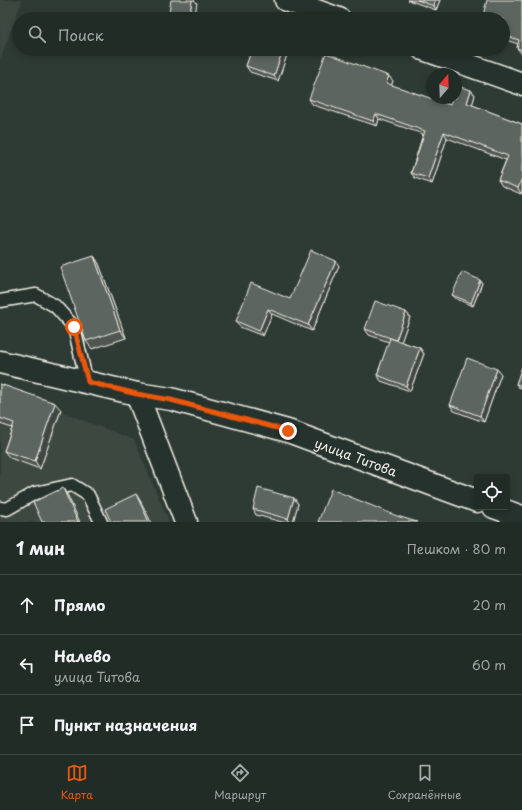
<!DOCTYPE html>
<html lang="ru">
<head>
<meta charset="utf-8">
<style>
  body { margin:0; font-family:"Playpen Sans",sans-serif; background:#2e3833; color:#f1f3f6 }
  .controls { position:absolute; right:12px; bottom:12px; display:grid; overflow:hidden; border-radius:4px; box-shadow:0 2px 6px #0003 }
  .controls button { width:36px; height:36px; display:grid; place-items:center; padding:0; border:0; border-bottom:1px solid #3f4844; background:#222c27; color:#f1f3f6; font:20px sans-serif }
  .compass { position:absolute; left:426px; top:68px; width:36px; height:36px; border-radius:50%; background:#222c27; box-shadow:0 2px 6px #0003; rotate:19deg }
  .stop { position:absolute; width:12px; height:12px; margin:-9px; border:3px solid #ea580c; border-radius:50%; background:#fff }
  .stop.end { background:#ea580c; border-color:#fff; box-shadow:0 1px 4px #0008 }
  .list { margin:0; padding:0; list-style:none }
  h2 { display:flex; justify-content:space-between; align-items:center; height:52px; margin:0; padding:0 16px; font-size:17px }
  h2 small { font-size:13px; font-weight:400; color:#a2a7a7 }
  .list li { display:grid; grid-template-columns:26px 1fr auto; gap:12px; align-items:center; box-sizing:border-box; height:60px; padding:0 16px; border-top:1px solid #3f4844 }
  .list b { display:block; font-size:15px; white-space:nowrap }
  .list p { margin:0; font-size:13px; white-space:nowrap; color:#a2a7a7 }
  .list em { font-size:13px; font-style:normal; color:#a2a7a7 }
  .icon { flex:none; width:22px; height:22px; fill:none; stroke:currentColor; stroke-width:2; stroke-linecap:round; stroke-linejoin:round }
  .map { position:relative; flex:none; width:522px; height:522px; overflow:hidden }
  .search { position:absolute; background:#222c27; box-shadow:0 2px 6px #0003; left:12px; right:12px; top:12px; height:44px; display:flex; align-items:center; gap:10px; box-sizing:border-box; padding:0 14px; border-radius:22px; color:#a2a7a7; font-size:15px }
  .sheet { height:232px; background:#222c27 }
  nav { display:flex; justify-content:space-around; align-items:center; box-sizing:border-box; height:56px; border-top:1px solid #3f4844; background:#222c27; font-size:11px; color:#a2a7a7 }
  nav a { display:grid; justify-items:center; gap:2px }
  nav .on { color:#ea580c }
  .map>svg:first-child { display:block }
  .built { fill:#3c4841 }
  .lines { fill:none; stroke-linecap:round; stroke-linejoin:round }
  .lane-casing { stroke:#f4f1e8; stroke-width:15 }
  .street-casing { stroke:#f4f1e8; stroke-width:25 }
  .lane { stroke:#26332d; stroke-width:12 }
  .street { stroke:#26332d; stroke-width:22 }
  .wall { fill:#4f5751; stroke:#f4f1e8 }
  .shaded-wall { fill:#404742; stroke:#f4f1e8 }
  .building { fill:#5c655e; stroke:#f4f1e8 }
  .route { stroke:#ea580c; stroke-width:5 }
  .labels { text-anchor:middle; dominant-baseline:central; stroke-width:3.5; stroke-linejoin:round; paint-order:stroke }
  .street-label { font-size:13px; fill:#f4f1e8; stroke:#26332d }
</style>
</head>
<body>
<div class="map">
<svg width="522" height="522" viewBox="0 0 522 522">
  <rect width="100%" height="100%" fill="#2e3b34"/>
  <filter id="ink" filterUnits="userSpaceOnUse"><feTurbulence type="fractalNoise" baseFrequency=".025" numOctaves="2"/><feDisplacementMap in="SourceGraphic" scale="8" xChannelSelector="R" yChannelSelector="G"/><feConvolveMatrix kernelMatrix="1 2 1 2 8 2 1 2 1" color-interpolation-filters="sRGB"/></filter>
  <g filter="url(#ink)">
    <path class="built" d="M0,0H22L0,60Z
      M0,388L134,440L169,522H0Z"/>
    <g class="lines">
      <g class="lane-casing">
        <path id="lane" d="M0,301L36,295L55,306L74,327L87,383
          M0,508L7,509L35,493L72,485L88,495L101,522"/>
      </g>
      <g class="street-casing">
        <g id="street">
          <path d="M286,0L339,19"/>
          <path d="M423,49L522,84"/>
          <path id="s1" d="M0,362L137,394L171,399L288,431L477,501"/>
          <path d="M137,394L186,522"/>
          <path d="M494,507L522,517"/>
        </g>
      </g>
      <use href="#lane" class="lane"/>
      <use href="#street" class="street"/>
    </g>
    <path class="wall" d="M408,0H440L436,10Z
      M522,0V54L521,53L517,48L518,44L503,39V19Z
      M252,49H289L278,81L250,72L246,66Z
      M393,81L391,85L450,105L471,90L475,95L472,105L522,124V192L521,194L502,186L498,180L506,160L447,138L432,184L415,178L411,173L423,134L379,119L377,126L313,105L309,99Z
      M94,256L99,264L126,338L92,349L86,341Z
      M339,266L312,331L272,314L263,336L240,327L236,321L290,299Z
      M482,283L473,306L454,298L452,295Z
      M406,312L410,317L401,342L420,348L424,354L410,391L381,381L377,375L389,342L369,335L365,329Z
      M522,367V388L518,387L516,384Z
      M501,374L484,422L454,411L450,405Z
      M0,384L61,410L40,469L10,458L4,451L12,428L0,424Z
      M294,498L298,504L293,522H282L256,515L253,509Z"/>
    <path class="shaded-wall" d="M192,0H194L197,3L194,19H189Z
      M435,0H440L436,10L434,6Z
      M283,49H289L278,81L274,76Z
      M389,76L393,81L390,89L386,83Z
      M471,90L475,95L471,109L467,103Z
      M376,114L379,119L377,126L373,121Z
      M444,132L447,138L432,184L428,178Z
      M522,178V192L521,194L518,188Z
      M94,256L99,264L126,338L120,330Z
      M336,261L339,266L312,331L308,325Z
      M480,280L482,283L473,306L471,303Z
      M268,309L272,314L263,336L259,331Z
      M406,312L410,317L400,345L396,340Z
      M420,348L424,354L410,391L406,386Z
      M497,369L501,374L484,422L480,416Z
      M55,403L61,410L40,469L35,461Z
      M63,488L68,496L80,522H78Z
      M136,494L141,502L151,522H149Z
      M294,498L298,504L293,522H290L288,519Z"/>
    <path class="building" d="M171,0H192L189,19H168Z
      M417,0H435L434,6Z
      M487,0H522V50L517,48L519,40L503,35V19H482Z
      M252,49H283L274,76L246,66Z
      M326,53L389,76L386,83L450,105L452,98H456V86L471,90L467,103L522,124V178L518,188L498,180L508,156L444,132L428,178L411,173L425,131L376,114L373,121L309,99Z
      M311,250L336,261L308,325L268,309L259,331L236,321L251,283L290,299Z
      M94,256L120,330L86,341L60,267Z
      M462,272L480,280L471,303L452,295Z
      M375,301L406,312L396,340L365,329Z
      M390,338L420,348L406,386L377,375Z
      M467,358L497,369L480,416L450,405Z
      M522,367V386L516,384Z
      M0,384L55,403L35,461L4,451L14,423L0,418Z
      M63,488L78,522H42L33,502Z
      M258,488L294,498L288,519L253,509Z
      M331,489L397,516L417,522H318Z
      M136,494L149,522H111L105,509Z"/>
  </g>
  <g class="lines" filter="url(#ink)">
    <path class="route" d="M74,327L88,382L137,394L171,400L288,431"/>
  </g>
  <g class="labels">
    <g class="street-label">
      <text stroke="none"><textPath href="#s1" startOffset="369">улица Титова</textPath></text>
    </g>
  </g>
</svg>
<div class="controls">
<button><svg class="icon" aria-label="locate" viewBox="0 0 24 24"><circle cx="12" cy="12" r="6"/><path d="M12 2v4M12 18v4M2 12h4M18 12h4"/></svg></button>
</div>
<svg class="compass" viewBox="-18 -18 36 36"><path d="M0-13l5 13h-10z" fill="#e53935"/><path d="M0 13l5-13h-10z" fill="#a2a7a7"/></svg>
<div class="stop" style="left:74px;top:327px"></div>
<div class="stop end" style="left:288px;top:431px"></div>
<div class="search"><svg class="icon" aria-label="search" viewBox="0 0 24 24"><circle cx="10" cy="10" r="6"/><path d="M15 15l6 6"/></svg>Поиск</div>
</div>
<section class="sheet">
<h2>1 мин<small>Пешком · 80 m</small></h2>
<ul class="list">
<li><svg class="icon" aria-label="ahead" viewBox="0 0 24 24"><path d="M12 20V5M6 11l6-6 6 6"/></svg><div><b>Прямо</b></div><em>20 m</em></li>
<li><svg class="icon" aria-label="left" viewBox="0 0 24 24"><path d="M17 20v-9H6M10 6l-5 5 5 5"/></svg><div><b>Налево</b><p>улица Титова</p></div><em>60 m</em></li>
<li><svg class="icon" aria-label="arrive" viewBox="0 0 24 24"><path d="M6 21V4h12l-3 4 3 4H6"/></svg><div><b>Пункт назначения</b></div></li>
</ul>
</section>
<nav>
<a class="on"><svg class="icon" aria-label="map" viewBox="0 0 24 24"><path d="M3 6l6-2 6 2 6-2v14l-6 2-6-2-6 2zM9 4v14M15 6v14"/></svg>Карта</a>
<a><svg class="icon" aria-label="directions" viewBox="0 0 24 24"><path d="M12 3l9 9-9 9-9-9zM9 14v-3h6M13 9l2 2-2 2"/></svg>Маршрут</a>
<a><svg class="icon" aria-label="saved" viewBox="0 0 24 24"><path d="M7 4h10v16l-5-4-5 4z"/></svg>Сохранённые</a>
</nav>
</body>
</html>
